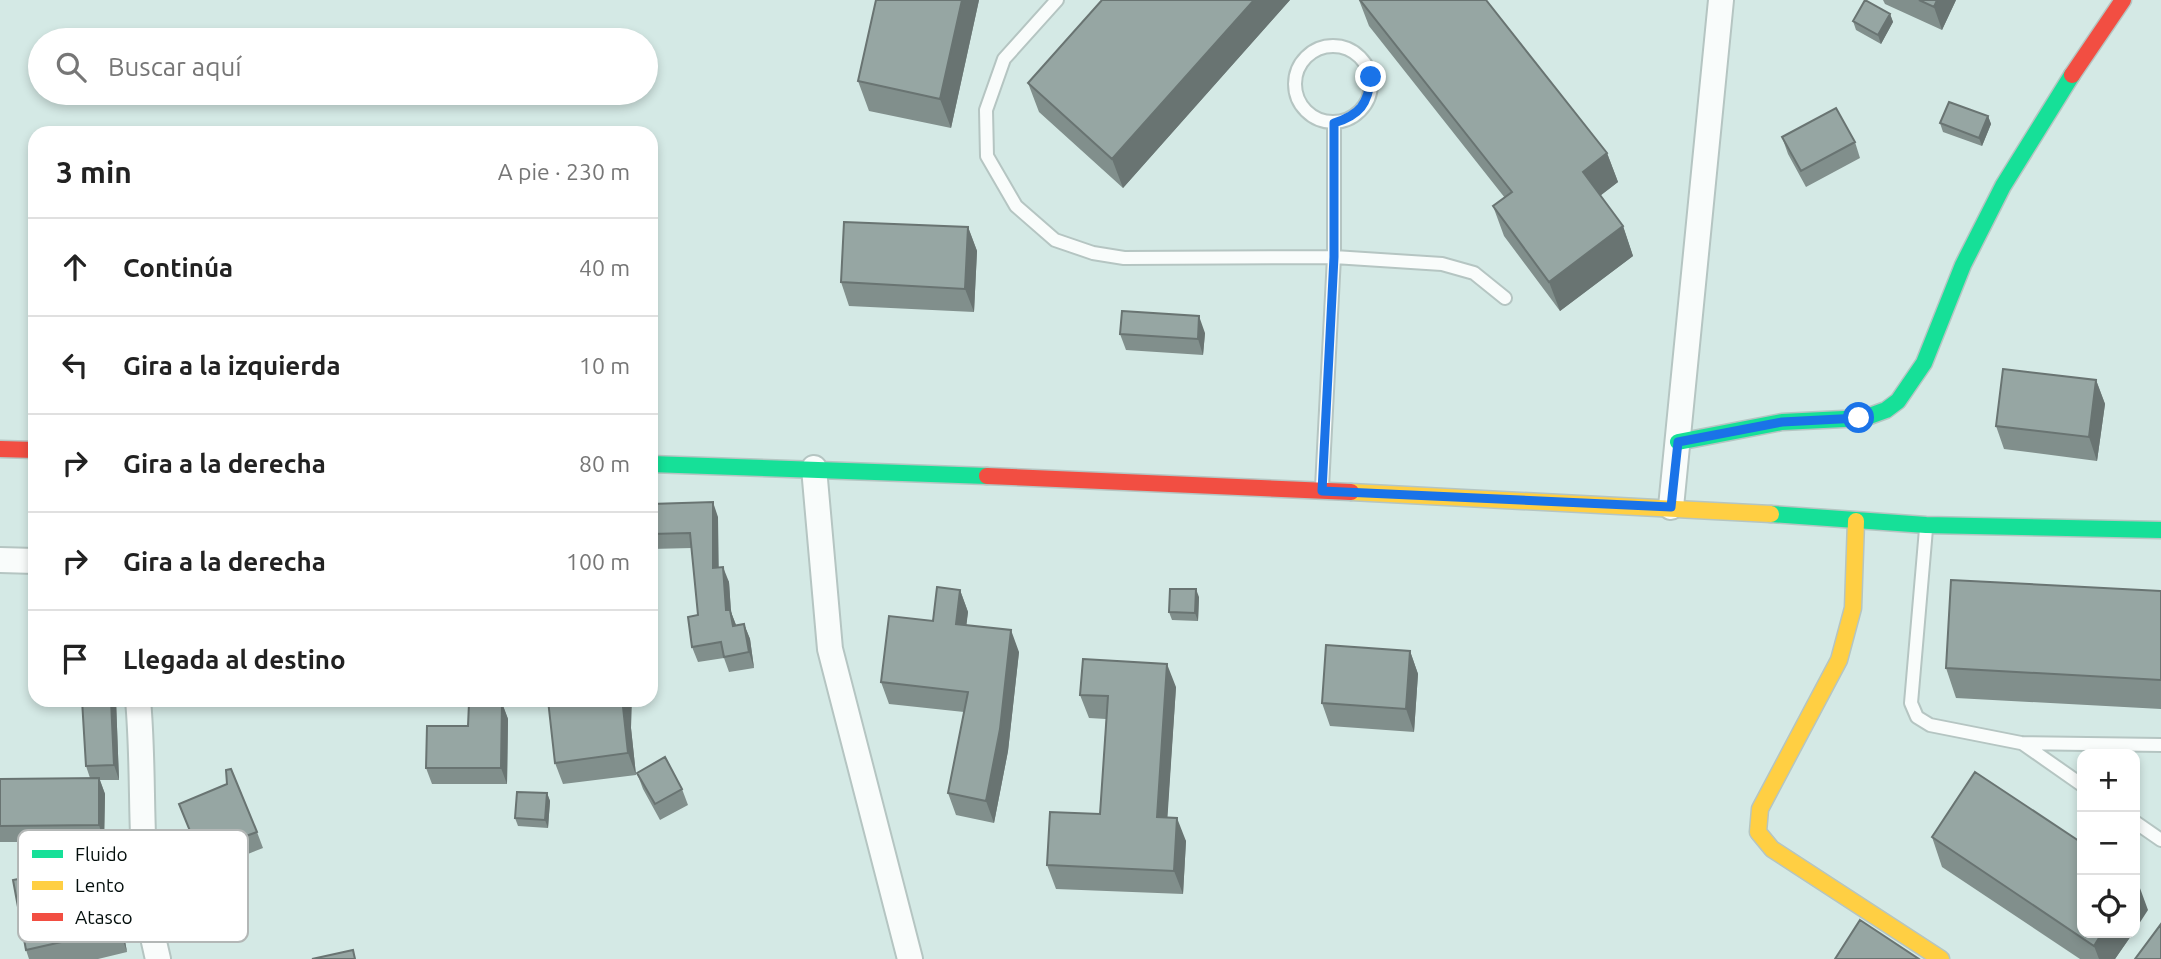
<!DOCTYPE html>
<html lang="es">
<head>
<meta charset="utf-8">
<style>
  body { margin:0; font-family:Ubuntu,sans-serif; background:#f6f6f6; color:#222 }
  .controls { position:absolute; right:21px; bottom:21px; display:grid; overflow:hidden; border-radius:14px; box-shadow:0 4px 10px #0003 }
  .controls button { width:63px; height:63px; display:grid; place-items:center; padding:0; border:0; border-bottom:2px solid #e0e0e0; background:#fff; color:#222; font:35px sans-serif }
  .stop { position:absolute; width:21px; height:21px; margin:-16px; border:5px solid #1a73e8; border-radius:50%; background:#fff }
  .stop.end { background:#1a73e8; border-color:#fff; box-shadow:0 2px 7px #0008 }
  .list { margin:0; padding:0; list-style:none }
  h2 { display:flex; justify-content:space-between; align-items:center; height:91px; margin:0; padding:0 28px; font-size:30px }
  h2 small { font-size:23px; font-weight:400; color:#767676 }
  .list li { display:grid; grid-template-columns:46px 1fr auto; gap:21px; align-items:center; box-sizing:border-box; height:98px; padding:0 28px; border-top:2px solid #e0e0e0 }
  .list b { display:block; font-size:26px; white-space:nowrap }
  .list em { font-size:23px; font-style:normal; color:#767676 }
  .icon { flex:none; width:38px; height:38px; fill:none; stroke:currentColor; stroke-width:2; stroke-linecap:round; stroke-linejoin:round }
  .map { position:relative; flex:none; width:2161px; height:959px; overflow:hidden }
  .search { position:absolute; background:#fff; box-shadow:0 4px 10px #0003; left:28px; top:28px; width:630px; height:77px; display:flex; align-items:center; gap:18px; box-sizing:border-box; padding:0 24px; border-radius:38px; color:#767676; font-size:26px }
  .panel { position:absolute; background:#fff; box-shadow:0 4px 10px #0003; left:28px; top:126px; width:630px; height:581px; border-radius:21px }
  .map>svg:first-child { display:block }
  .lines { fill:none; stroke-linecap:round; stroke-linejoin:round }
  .lane-casing { stroke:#b5c5c2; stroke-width:16 }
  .street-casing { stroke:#b5c5c2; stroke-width:28 }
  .fast-casing { stroke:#b5c5c2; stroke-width:19 }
  .slow-casing { stroke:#b5c5c2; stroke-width:19 }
  .jam-casing { stroke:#b5c5c2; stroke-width:19 }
  .lane { stroke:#f9fcfb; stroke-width:12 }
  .street { stroke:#f9fcfb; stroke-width:24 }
  .fast { stroke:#16e098; stroke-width:16 }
  .slow { stroke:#ffcf43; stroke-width:16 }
  .jam { stroke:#f24e42; stroke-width:16 }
  .wall { fill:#818f8c }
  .shaded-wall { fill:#697472 }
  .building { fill:#96a6a3; stroke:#697472; stroke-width:2 }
  .route { stroke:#1a73e8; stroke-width:9 }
  .key { fill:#fff; stroke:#b3b7b6; stroke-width:2 }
  .key-label { font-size:19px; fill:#030e0c }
</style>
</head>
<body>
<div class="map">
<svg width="2161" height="959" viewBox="0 0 2161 959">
  <rect width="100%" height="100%" fill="#d4e9e5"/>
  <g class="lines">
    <g class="lane-casing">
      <path id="lane" d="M1057,0L1004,59L986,110L987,156L1016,206L1055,240L1093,253L1124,258L1334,257L1442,264L1474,273L1505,298
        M1295 84a38 38 0 1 1 76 0a38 38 0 1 1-76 0Z
        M1322,487L1334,257V123
        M1926,529L1911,703L1917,717L1930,725L2021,743L2161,745
        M2022,743L2082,785
        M2135,822L2161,840"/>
    </g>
    <g class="street-casing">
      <path id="street" d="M814,468L830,649L910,959
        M1671,507L1721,0
        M0,560L35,561
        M138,700C146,786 136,875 158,959"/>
    </g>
    <g class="fast-casing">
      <path id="fast" d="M1678,442L1782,422L1864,418L1886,410L1898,401L1924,363L1963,265L2003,186L2072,75
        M651,464L987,476
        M1771,514L1926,525L2161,530"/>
    </g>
    <g class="slow-casing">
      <path id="slow" d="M1351,492L1771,514
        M1856,521L1853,608L1839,660L1760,809L1758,832L1772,849L1941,959"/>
    </g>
    <g class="jam-casing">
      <path id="jam" d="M2072,75L2123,0
        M0,449L35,450
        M987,476L1351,492"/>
    </g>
    <use href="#lane" class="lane"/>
    <use href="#street" class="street"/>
    <use href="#fast" class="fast"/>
    <use href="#slow" class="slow"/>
    <use href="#jam" class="jam"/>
  </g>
  <path class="wall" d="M876,0H979L951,128L869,111L858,81Z
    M1102,0H1290L1123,188L1039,112L1028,83Z
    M1359,0H1486L1607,153L1618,182L1600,196L1623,226L1633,256L1560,311L1504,236L1493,206L1505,198L1369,26Z
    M1883,0H1956L1942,30L1885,4Z
    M1890,14L1893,22L1881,44L1856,30L1853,21Z
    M1988,116L1991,124L1982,146L1943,132L1940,123Z
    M1782,137L1855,142L1860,158L1806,187L1788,154Z
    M968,227L977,251L974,312L849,306L841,282Z
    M1205,333L1203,355L1126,350L1120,334Z
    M2096,380L2105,404L2097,461L2004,449L1996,426Z
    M651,504L718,517V567L729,582L731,612L736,625L744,624L750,639L754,668L729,672L724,658L698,662L692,647L698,615L692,548L651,549Z
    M960,590L968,612L966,625L1019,652L1008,751L994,823L956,815L948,793L964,712L889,704L881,682Z
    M2161,591V709L1956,698L1946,668Z
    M1199,597L1198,621L1172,620L1169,612Z
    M1410,651L1418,674L1414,732L1330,726L1322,703Z
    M1176,687L1167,817L1186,841L1183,894L1056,889L1047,865L1100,814L1106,719L1089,718L1080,695Z
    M82,700H116L119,780H100L105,794L104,842H0V779L90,778L86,766Z
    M502,703L508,719L507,784H432L426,768L468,726Z
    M631,728L636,775L563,784L555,763Z
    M637,773L682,789L688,805L660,820L643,789Z
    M547,793L550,801L548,828L518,826L515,818Z
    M179,804L257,832L263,848L238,858L235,848L196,847Z
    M1932,837L2082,933H2133L2115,959H2080L1942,867Z
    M106,862L115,885L127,952L98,959H29L26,950Z"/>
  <path class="shaded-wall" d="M962,0H979L951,128L940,99Z
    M1254,0H1290L1123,188L1112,159Z
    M1937,0H1956L1942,30L1934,7Z
    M1890,14L1893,22L1881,44L1878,35Z
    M1988,116L1991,124L1982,146L1979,138Z
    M1607,153L1618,182L1593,201L1583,172Z
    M1623,226L1633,256L1560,311L1549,282Z
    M968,227L977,251L974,312L965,289Z
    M1199,316L1205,333L1203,355L1198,339Z
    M2096,380L2105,404L2097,461L2089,437Z
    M713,502L718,517L719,583L713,568Z
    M723,567L729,582L731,612L736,625L738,641L726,610Z
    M1196,589L1199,597L1198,621L1195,613Z
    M960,590L968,612L964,646L956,624Z
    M744,624L750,639L754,668L749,652Z
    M1011,630L1019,652L1008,751L994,823L986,801Z
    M1410,651L1418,674L1414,732L1406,709Z
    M1167,664L1176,687L1166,840L1157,817Z
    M111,700H116L119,780L114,765Z
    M623,700H632L631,728L636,775L628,753L623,707Z
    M502,703L508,719L507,784L501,768Z
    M99,778L105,794L104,842L99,825Z
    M547,793L550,801L548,828L545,820Z
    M1177,818L1186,841L1183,894L1174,871Z
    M106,862L115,885L127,952L119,929Z
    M2137,880L2148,910L2135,930V884Z
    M2102,933H2133L2115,959H2099L2094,946Z"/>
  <path class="building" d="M876,0H962L940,99L858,81Z
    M1102,0H1254L1112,159L1028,83Z
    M1360,0H1486L1607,153L1583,172L1623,226L1549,282L1493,206L1512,192Z
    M1865,0L1890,14L1878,35L1853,21Z
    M1919,0H1937L1934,7Z
    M1949,102L1988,116L1979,138L1940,123Z
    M1836,108L1855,142L1801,171L1782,137Z
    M844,222L968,227L965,289L841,282Z
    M1122,311L1199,316L1198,339L1120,334Z
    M2003,369L2096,380L2089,437L1996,426Z
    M713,502V568L723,567L726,610H730L733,626L744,624L749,652L724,657L721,642L692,647L688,617L698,615L690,533L651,534V504Z
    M1951,580L2161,591V680L1946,668Z
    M937,587L960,590L956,624L1011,630L1000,729L986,801L948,793L968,692L881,682L889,616L933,621Z
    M1170,589H1196L1195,613L1169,612Z
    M1326,645L1410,651L1406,709L1322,703Z
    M1083,659L1167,664L1157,817L1177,818L1174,871L1047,865L1050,812L1100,814L1108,696L1080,695Z
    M82,700H111L114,765L86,766Z
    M548,700H623V707L628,753L555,763Z
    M469,703H502L501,768H426L427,726H468Z
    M665,757L682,789L655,804L637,773Z
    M231,769L257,832L232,841V831H190L179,804L227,784L226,770Z
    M1975,772L2082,843V933H2102L2094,946L1932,837Z
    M99,778V825L0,826V779Z
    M517,792L547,793L545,820L515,818Z
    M106,862L119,929L26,950L13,880Z
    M1860,920L1919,959H1835Z
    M2161,924V959H2135Z
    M353,950L355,959H312Z"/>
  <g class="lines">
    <path class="route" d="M1371,77C1368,104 1360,115 1334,123V257L1322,491L1671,507L1678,442L1782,422L1859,418"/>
  </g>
  <rect x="18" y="830" width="230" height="112" rx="10" class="key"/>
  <rect x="32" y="850" width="31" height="8" fill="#16e098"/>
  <rect x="32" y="881" width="31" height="9" fill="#ffcf43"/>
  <rect x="32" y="913" width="31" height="8" fill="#f24e42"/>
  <g class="key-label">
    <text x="75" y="861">Fluido</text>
    <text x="75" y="892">Lento</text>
    <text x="75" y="924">Atasco</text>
  </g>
</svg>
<div class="controls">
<button>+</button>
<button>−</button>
<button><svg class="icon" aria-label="locate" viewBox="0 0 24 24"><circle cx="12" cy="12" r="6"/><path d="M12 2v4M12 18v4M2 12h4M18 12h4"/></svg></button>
</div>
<div class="stop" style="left:1859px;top:418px"></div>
<div class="stop end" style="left:1371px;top:77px"></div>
<div class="search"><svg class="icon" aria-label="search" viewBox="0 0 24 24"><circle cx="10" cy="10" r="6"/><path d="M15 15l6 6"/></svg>Buscar aquí</div>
<section class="panel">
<h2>3 min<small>A pie · 230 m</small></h2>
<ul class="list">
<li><svg class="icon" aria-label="ahead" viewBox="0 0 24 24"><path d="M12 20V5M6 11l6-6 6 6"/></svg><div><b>Continúa</b></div><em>40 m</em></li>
<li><svg class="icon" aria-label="left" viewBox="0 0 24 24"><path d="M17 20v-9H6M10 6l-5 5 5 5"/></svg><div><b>Gira a la izquierda</b></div><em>10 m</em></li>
<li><svg class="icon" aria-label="right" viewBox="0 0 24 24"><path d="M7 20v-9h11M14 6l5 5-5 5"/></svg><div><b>Gira a la derecha</b></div><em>80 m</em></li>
<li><svg class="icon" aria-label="right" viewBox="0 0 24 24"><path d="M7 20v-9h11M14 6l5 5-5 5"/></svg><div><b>Gira a la derecha</b></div><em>100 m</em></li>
<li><svg class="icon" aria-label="arrive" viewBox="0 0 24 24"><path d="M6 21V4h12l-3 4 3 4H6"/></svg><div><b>Llegada al destino</b></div></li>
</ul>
</section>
</div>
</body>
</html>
